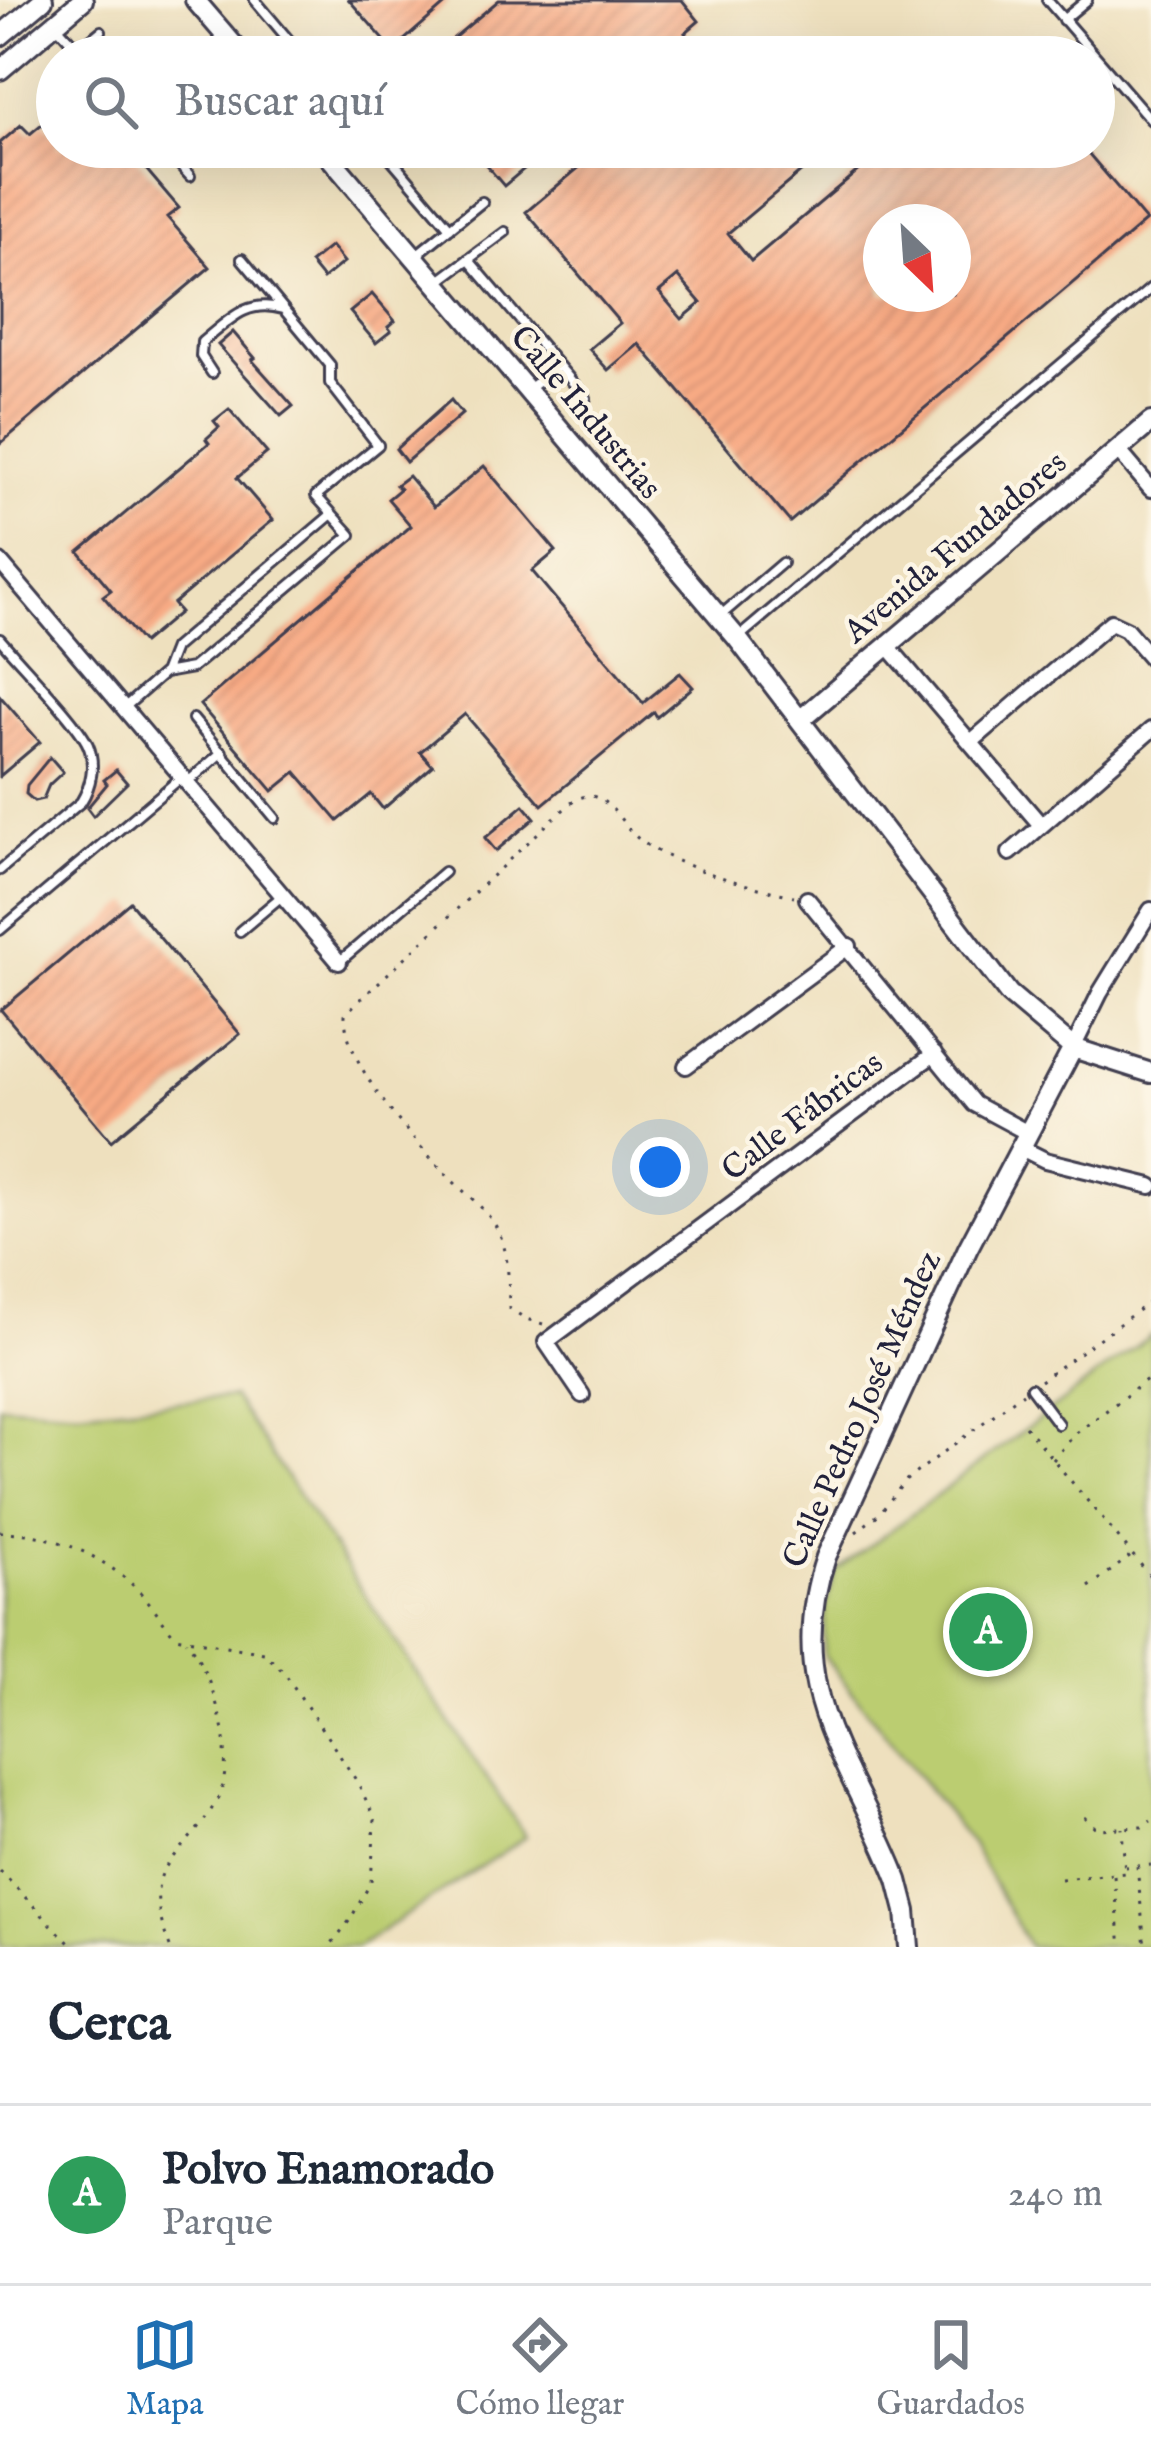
<!DOCTYPE html>
<html lang="es">
<head>
<meta charset="utf-8">
<style>
  body { margin:0; font-family:"IM FELL English",serif; background:#f2f2f3; color:#1f2937 }
  .compass { position:absolute; left:863px; top:204px; width:108px; height:108px; border-radius:50%; background:#fff; box-shadow:0 12px 48px #0002; rotate:155deg }
  .you { position:absolute; left:660px; top:1167px; width:42px; height:42px; margin:-30px; border:9px solid #fff; border-radius:50%; background:#1a73e8; box-shadow:0 0 0 18px #1a73e833 }
  .badge { display:grid; place-items:center; width:78px; height:78px; border-radius:50%; background:#1f6fb2; color:#fff; font-size:39px; font-weight:700 }
  .pin { position:absolute; translate:-50% -50%; border:6px solid #fff; box-shadow:0 3px 12px #0006 }
  .list { margin:0; padding:0; list-style:none }
  h2 { display:flex; justify-content:space-between; align-items:center; height:156px; margin:0; padding:0 48px; font-size:51px }
  h2 small { font-size:39px; font-weight:400; color:#747a83 }
  .list li { display:grid; grid-template-columns:78px 1fr auto; gap:36px; align-items:center; box-sizing:border-box; height:180px; padding:0 48px; border-top:3px solid #e0e1e3 }
  .list b { display:block; font-size:45px; white-space:nowrap }
  .list p { margin:0; font-size:39px; white-space:nowrap; color:#747a83 }
  .list em { font-size:39px; font-style:normal; color:#747a83 }
  .icon { flex:none; width:66px; height:66px; fill:none; stroke:currentColor; stroke-width:2; stroke-linecap:round; stroke-linejoin:round }
  .map { position:relative; flex:none; width:1151px; height:1947px; overflow:hidden }
  .search { position:absolute; background:#fff; box-shadow:0 12px 48px #0002; left:36px; right:36px; top:36px; height:132px; display:flex; align-items:center; gap:30px; box-sizing:border-box; padding:0 42px; border-radius:66px; color:#747a83; font-size:45px }
  .sheet { height:336px; background:#fff }
  nav { display:flex; justify-content:space-around; align-items:center; box-sizing:border-box; height:168px; border-top:3px solid #e0e1e3; background:#fff; font-size:33px; color:#747a83 }
  nav a { display:grid; justify-items:center; gap:6px }
  nav .on { color:#1f6fb2 }
  .map>svg:first-child { display:block }
  .green { fill:#bbcd71; stroke:#6e7856; stroke-width:3 }
  .building { fill:url(#building-hatch); fill-rule:evenodd }
  .lines { fill:none; stroke-linecap:round; stroke-linejoin:round }
  .lane-casing { stroke:#413e4f; stroke-width:14 }
  .street-casing { stroke:#413e4f; stroke-width:20 }
  .secondary-casing { stroke:#413e4f; stroke-width:24 }
  .path { stroke:#413e4f; stroke-width:3; stroke-dasharray:3 9; stroke-linecap:butt }
  .lane { stroke:#fff; stroke-width:8 }
  .street { stroke:#fff; stroke-width:14 }
  .secondary { stroke:#fff; stroke-width:18 }
  .labels { text-anchor:middle; dominant-baseline:central; stroke-width:9; stroke-linejoin:round; paint-order:stroke }
  .street-label { font-size:33px; fill:#22223b; stroke:#fcf5e5 }
</style>
</head>
<body>
<div class="map">
<svg width="1151" height="1947" viewBox="0 0 1151 1947">
  <defs>
    <pattern id="building-hatch" width="6" height="6" patternUnits="userSpaceOnUse" patternTransform="scale(3)"><rect width="6" height="6" fill="#f8aa84"/><path d="M-1 1l2-2M0 6l6-6M5 7l2-2" fill="none" stroke="#d49273"/></pattern>
  </defs>
  <rect width="100%" height="100%" fill="#fcf5e5"/>
  <filter id="ink" filterUnits="userSpaceOnUse"><feTurbulence type="fractalNoise" baseFrequency=".00833" numOctaves="2"/><feDisplacementMap in="SourceGraphic" scale="24" xChannelSelector="R" yChannelSelector="G"/><feConvolveMatrix kernelMatrix="1 2 1 2 8 2 1 2 1" color-interpolation-filters="sRGB"/></filter>
  <filter id="wash" filterUnits="userSpaceOnUse"><feTurbulence type="fractalNoise" baseFrequency=".004" numOctaves="4" result="noise"/><feDisplacementMap in="SourceGraphic" scale="48" xChannelSelector="R" yChannelSelector="G"/><feGaussianBlur stdDeviation="2.7" result="paint"/><feColorMatrix in="noise" values="0 0 0 0 0 0 0 0 0 0 0 0 0 0 0 0 0 1.4 0 .05"/><feComposite in="paint" operator="in"/></filter>
  <g filter="url(#wash)">
    <rect width="100%" height="100%" fill="#eee0be"/>
    <path class="green" d="M1151,1335V1947H1029L971,1843L823,1655L825,1608L836,1571Z
      M233,1397L526,1837L357,1947H0V1405L77,1411Z"/>
    <g id="blocks">
      <path class="building" d="M349,0H450L393,50Z
        M499,0H682L699,21L685,33L705,57H677L669,47L657,57H431Z
        M43,123L57,139V147H142L134,155L179,208L167,217L210,267L0,444V143L21,125L30,134Z
        M471,147H550L504,186Z
        M567,147H803L815,160L728,233L751,261L886,147H1083L1146,221L790,522L639,344L608,370L589,349L620,323L526,212L582,165ZM881,222H953V294H881ZM678,276L701,303L682,319L659,292Z
        M331,246L344,262L323,279L310,263Z
        M372,294L395,321L388,327L391,331L376,343L350,312Z
        M233,332L255,358L252,360L293,406L281,416L218,345Z
        M451,400L462,414L406,462L396,449Z
        M229,409L267,453L237,478L273,520L173,604L180,612L143,643L103,596L111,590L79,552L209,443L206,439L219,427L214,421Z
        M484,466L556,551L532,571L643,703L680,673L693,687L657,717L654,712L542,805L465,714L420,752L433,766L383,809L371,794L338,821L296,772L273,791L200,705L411,526L388,499L400,489L396,485L408,476L434,507Z
        M0,696L40,742L0,776Z
        M50,757L63,772L49,785L43,799L34,801L26,794L27,785Z
        M116,770L127,783L93,816L87,808L107,784L104,780Z
        M524,805L535,818L496,851L485,838Z
        M130,902L240,1034L111,1141L1,1010Z"/>
    </g>
  </g>
  <g filter="url(#ink)">
    <use href="#blocks" fill-opacity="0" stroke="#413e4f" stroke-width="3"/>
    <g class="lines">
      <g class="lane-casing">
        <path id="lane" d="M255,0L303,57
          M1047,0L1151,120
          M1063,20L1087,0
          M56,25L85,57
          M79,49L101,31
          M164,147L190,176
          M381,147L450,228
          M415,256L482,202
          M468,259L586,398
          M439,281L505,232
          M212,373L201,356L202,342C229,320 247,298 283,309
          M529,389L559,366
          M720,616L782,563
          M740,636L1151,288
          M0,639C20,663 77,721 88,745C96,764 91,786 81,802L0,870
          M165,671L174,648L332,514
          M125,707L164,673L192,668L351,535L316,496L378,445L330,383V365L242,259
          M193,719L275,818
          M188,782L222,752
          M0,930L183,776
          M240,931L283,895
          M339,962L444,872
          M1031,1388L1058,1424"/>
      </g>
      <g class="street-casing">
        <path id="street" d="M1118,450L1151,489
          M0,562L339,962
          M888,646L1040,824
          M971,742L1111,622L1126,629L1151,658
          M1010,853L1151,730
          M807,899L974,1104L1028,1133
          M1073,1048L1100,993L1151,910
          M686,1066L849,946
          M1019,1147L1045,1160L1151,1186
          M582,1395L546,1342L934,1054"/>
      </g>
      <g class="secondary-casing">
        <path id="secondary" d="M195,0L244,57
          M0,36L43,0
          M0,70L83,0
          M321,147L737,638L1009,994L1073,1048L1151,1073
          M800,720L1151,422
          M909,1947L906,1911L898,1880C852,1762 780,1690 826,1557L968,1248L1073,1048"/>
      </g>
      <path class="path" d="M543,1324L526,1319L509,1308C508,1281 510,1249 495,1225C483,1205 459,1189 443,1171C409,1135 344,1064 345,1014L555,817L576,799L589,795C616,802 622,828 644,843C678,867 752,888 794,896
        M1040,1381L1151,1301
        M1025,1426L1151,1577
        M1053,1460L1075,1434L1151,1377
        M0,1532C53,1532 111,1558 146,1599C157,1611 165,1625 176,1637L264,1653L284,1672L358,1783L375,1819L371,1882L350,1920L329,1947
        M856,1532L879,1514L905,1481L1023,1393
        M1089,1587L1131,1556
        M1084,1817L1097,1829L1142,1827L1151,1821
        M1137,1866L1145,1947
        M1125,1867L1151,1865
        M0,1871L73,1947
        M1114,1876L1121,1947
        M1061,1879L1125,1873L1122,1828
        M170,1947C135,1858 182,1865 217,1800C239,1761 214,1673 186,1641"/>
      <use href="#lane" class="lane"/>
      <use href="#street" class="street"/>
      <use href="#secondary" class="secondary"/>
    </g>
  </g>
  <g class="labels">
    <g class="street-label">
      <text transform="translate(585 413) rotate(50)">Calle Industrias</text>
      <text transform="translate(956 548) rotate(-40)">Avenida Fundadores</text>
      <text transform="translate(803 1117) rotate(-37)">Calle Fábricas</text>
      <text transform="translate(863 1410) rotate(-66)">Calle Pedro José Méndez</text>
    </g>
  </g>
</svg>
<svg class="compass" viewBox="-18 -18 36 36"><path d="M0-13l5 13h-10z" fill="#e53935"/><path d="M0 13l5-13h-10z" fill="#747a83"/></svg>
<div class="you"></div>
<div class="pin badge" style="left:988px;top:1632px;background:#2e9e5b">A</div>
<div class="search"><svg class="icon" aria-label="search" viewBox="0 0 24 24"><circle cx="10" cy="10" r="6"/><path d="M15 15l6 6"/></svg>Buscar aquí</div>
</div>
<section class="sheet">
<h2>Cerca<small></small></h2>
<ul class="list">
<li><span class="badge" style="background:#2e9e5b">A</span><div><b>Polvo Enamorado</b><p>Parque</p></div><em>240 m</em></li>
</ul>
</section>
<nav>
<a class="on"><svg class="icon" aria-label="map" viewBox="0 0 24 24"><path d="M3 6l6-2 6 2 6-2v14l-6 2-6-2-6 2zM9 4v14M15 6v14"/></svg>Mapa</a>
<a><svg class="icon" aria-label="directions" viewBox="0 0 24 24"><path d="M12 3l9 9-9 9-9-9zM9 14v-3h6M13 9l2 2-2 2"/></svg>Cómo llegar</a>
<a><svg class="icon" aria-label="saved" viewBox="0 0 24 24"><path d="M7 4h10v16l-5-4-5 4z"/></svg>Guardados</a>
</nav>
</body>
</html>
